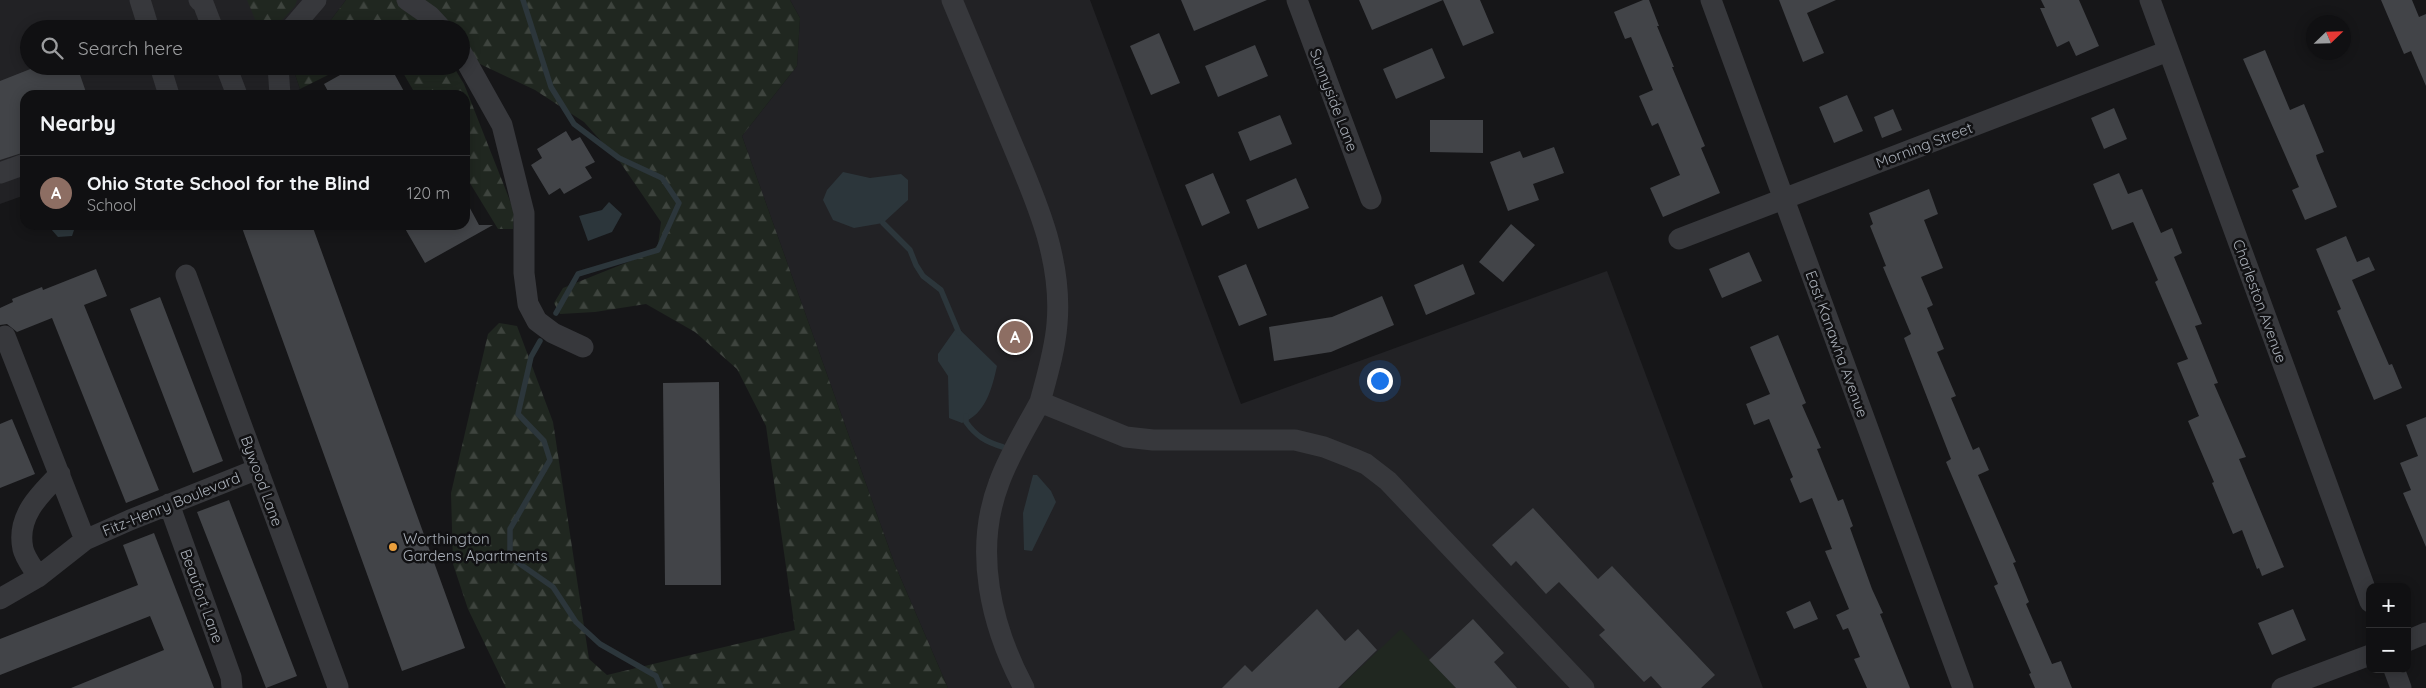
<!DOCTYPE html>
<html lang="en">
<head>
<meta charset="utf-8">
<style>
  body { margin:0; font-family:Quicksand,sans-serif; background:#19191b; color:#f1f3f6 }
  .controls { position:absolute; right:15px; bottom:15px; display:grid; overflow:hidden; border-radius:10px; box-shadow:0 2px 12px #0003 }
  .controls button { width:45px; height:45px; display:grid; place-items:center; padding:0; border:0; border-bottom:1px solid #303032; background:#101012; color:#f1f3f6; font:25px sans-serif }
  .compass { position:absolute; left:2306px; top:15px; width:45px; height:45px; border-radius:50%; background:#101012; box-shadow:0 2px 12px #0003; rotate:67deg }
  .you { position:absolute; left:1379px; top:380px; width:18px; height:18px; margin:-12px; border:4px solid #fff; border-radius:50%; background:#1a73e8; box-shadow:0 0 0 8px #1a73e833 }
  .badge { display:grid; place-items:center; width:32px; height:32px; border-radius:50%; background:#ea9f3c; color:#fff; font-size:16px; font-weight:700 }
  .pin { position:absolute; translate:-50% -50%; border:2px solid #fff; box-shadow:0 1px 5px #0006 }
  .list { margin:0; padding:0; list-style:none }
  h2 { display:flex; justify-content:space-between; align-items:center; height:65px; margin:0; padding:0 20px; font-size:21px }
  h2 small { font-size:16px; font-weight:400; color:#9c9d9f }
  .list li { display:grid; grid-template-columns:32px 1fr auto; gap:15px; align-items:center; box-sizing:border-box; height:75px; padding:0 20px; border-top:1px solid #303032 }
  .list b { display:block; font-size:19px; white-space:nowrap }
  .list p { margin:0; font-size:16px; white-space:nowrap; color:#9c9d9f }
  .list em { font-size:16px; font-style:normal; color:#9c9d9f }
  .icon { flex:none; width:28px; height:28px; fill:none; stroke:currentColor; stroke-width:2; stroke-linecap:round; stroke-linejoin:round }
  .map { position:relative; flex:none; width:2426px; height:688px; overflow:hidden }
  .search { position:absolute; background:#101012; box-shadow:0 2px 12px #0003; left:20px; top:20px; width:450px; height:55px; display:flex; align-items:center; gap:12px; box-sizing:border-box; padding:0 18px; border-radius:28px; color:#9c9d9f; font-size:19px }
  .panel { position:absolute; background:#101012; box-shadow:0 2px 12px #0003; left:20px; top:90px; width:450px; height:140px; border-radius:15px }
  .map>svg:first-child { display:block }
  .built { fill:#222225 }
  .forest { fill:url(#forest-firs) }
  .park { fill:#202720 }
  .water { fill:#2c363b }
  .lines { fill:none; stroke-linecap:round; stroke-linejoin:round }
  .stream { stroke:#2c363b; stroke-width:5.5 }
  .building { fill:#424448 }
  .minor { stroke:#37383c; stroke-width:21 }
  .poi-dot { fill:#ea9f3c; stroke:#111113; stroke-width:2 }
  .labels { text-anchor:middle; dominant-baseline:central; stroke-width:5; stroke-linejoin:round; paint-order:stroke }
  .street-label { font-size:15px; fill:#a8aeb7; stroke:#111113 }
  .poi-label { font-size:15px; fill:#a8aeb7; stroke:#111113; text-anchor:start }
</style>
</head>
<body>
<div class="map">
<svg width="2426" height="688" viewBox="0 0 2426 688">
  <defs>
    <pattern id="forest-firs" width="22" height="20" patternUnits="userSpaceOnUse" patternTransform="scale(1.25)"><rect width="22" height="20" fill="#202720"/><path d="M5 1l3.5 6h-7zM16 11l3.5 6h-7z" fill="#3e443e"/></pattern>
  </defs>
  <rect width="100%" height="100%" fill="#161618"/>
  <path class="built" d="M0,0H346L324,29H29V66H295L293,68L300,89L291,95H25V195L0,204Z
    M790,0H1090L1241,404L1607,271L1763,688H948L895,565L742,136L797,66L800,18Z"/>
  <path class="forest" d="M247,0H297L295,6L274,29H259Z
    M346,0H790L800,18L797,66L742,136L895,565L948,688H506L468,609L453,564L451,493L488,334L499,323L517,326L553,422L589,659L607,675L795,630L766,426L737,369L695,332L646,304L595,312L560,314L554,303L563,288L648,254L658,245L661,222L620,162L584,122L535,90L461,55V29H324Z
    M295,66H346L300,89L293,68Z
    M399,66H453L464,84L514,211L513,229H498L465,175V95H416Z"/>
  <path class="park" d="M1401,629L1456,688H1343L1341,686Z"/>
  <path class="water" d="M843,172L870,178L901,174L908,180V200L883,223L854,228L833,220L823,200L827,190Z
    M609,202L622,214L612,232L588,241L579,216L602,210Z
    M35,225H80V226L74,230L72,236L58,237L51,229Z
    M957,327L997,366C992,388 986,414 962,423L949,418L948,376L938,361V354Z
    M1033,475H1037L1051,491L1056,502L1032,551L1024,550L1023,513Z"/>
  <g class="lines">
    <path class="stream" d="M523,0L551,87L574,124L619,158L662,178L679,203L658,250L578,274L556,313
      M883,223L910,250L916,265L923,276L941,290L959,333
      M540,341L531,357L518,414L544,441L550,460L510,529V557L553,587L576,622L600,644L656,676L661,688
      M966,416V422C976,436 986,442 1003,447"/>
  </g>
  <path class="building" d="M1181,0H1267L1194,31Z
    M1359,0H1443L1372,30Z
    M1443,0H1480L1494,33L1463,46Z
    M1643,0H1649L1659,26H1657L1674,67H1672L1705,146L1701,148L1720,193L1663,217L1650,188L1680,175L1658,123L1652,126L1639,96L1653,90L1631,37L1625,39L1614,12Z
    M1779,0H1836L1807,13L1824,53L1803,62Z
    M2041,0H2079L2099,46L2076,56L2069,41L2057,47L2040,8H2045Z
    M2381,0H2412L2419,17L2426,14V86L2411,51L2404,54Z
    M1159,33L1180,83L1151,95L1130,46Z
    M1255,45L1268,76L1218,97L1205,66Z
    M1432,48L1445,78L1396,99L1383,69Z
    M2265,50L2290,110L2304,104L2324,152L2316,155L2317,159L2337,207L2305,220L2292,190L2299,187L2243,59Z
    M38,66H71L78,69L87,95H25V152L0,160V81Z
    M356,66H390L406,95H330L324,84Z
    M1847,95L1863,131L1834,143L1819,107Z
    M2114,108L2127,139L2104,149L2091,118Z
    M1893,109L1902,130L1882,138L1874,117Z
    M1280,115L1292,144L1250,161L1238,132Z
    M1430,120H1483V153L1430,152Z
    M566,131L572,141L580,137L595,162L585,167L592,178L564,194L560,188L549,195L531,165L542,158L537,149Z
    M1554,147L1564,173L1533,184L1539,200L1508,211L1490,162L1520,151L1523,158Z
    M1213,173L1230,213L1202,226L1185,185Z
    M2119,173L2128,194L2142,189L2161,233L2172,228L2182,253L2174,257L2202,324L2195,326L2218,383L2214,384L2246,457L2239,459L2284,567L2262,576L2259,568L2257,569L2242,530L2233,534L2212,483L2214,482L2188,421L2199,416L2177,363L2188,359L2155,282L2158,280L2133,222L2112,230L2093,184Z
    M1296,178L1309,208L1258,229L1246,200Z
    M1929,189L1938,214L1924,220L1943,268L1921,277L1933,305L1927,308L1944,349L1937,352L1956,396L1951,398L1973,450L1979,447L1989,470L1978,475L2016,562L2013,563L2029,602L2026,604L2052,664L2061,661L2072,688H2035L2029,674L2031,673L1994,586L1998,584L1946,462L1951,459L1904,338L1911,334L1883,267L1886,266L1870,226L1873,224L1869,213Z
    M465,199L479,225H493L425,263L403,225H465Z
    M1511,224L1535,245L1503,282L1479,262Z
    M241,225H312L465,648L402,671Z
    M2346,236L2357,262L2369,257L2375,270L2352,280L2389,365L2392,364L2402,388L2374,400L2337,311L2341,309L2316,249Z
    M1749,252L1762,281L1722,298L1709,269Z
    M1246,264L1267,315L1239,326L1218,276Z
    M1463,264L1475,294L1426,315L1414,285Z
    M96,269L107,296L84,305L159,490L126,503L52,318L17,332L7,324L0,325V308L13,302L12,299L42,287L43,290Z
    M1382,296L1394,325L1331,352L1274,361L1269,327L1332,317Z
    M160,297L223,461L193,473L130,309Z
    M1778,335L1806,403L1802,405L1821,448L1817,449L1838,501L1843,499L1853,526L1850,528L1872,589L1883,613L1880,614L1910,688H1867L1854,659L1860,657L1848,628L1843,630L1836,615L1849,609L1825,551L1832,549L1812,498L1800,503L1790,479L1793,477L1769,419L1754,425L1746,404L1770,394L1750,347Z
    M719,382L721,585H665L663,383Z
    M2426,417V547L2403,493L2411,490L2400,463L2418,456L2406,425Z
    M12,419L35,474L0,488V424Z
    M229,500L297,676L266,688L197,512Z
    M1533,508L1598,579L1612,566L1715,675L1701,688H1662L1651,676L1644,682L1599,635L1605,630L1559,582L1546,594L1516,561L1511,566L1492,545Z
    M154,533L214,688H71L164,650L150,616L0,675V639L138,585L123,545Z
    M1810,601L1818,619L1794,629L1786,612Z
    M1317,609L1345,641L1358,629L1377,650L1338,688H1222L1245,665L1252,672Z
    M2293,609L2306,640L2272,655L2258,623Z
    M1473,619L1504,653L1494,662L1517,688H1456L1429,660Z"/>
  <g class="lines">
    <path class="minor" d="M140,0L149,29
      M199,0L203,3L213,29
      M407,0L430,16L442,29
      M952,0C971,45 989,89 1008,134C1033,194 1063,256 1057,324C1055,350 1047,376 1040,402L1126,437L1153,440H1295L1324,447L1352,458L1366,464L1388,481L1584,688
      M1297,0L1371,199
      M1711,0L1963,688
      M2150,0L2370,602
      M291,29L316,0
      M461,52L502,125L524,213V273L528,304L537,321L553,333L583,347
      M160,66L169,95
      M226,66L237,95
      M278,66L280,95
      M0,173L25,164
      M1679,239L2168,51
      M186,275L338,687
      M5,336L85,540L130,520L258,469
      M169,504L231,677L232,688
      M38,577C34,569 25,558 23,549C16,517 39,495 60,474
      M0,599L38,577L85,540
      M2407,641L2426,633
      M2394,669L2401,688
      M1024,688C991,626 973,551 999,483C1009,455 1026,428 1040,402
      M2282,688L2370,655"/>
  </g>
  <circle class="poi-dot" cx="393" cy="547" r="5"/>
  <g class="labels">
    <g class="street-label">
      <text transform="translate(1334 100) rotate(69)">Sunnyside Lane</text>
      <text transform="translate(1924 145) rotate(-21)">Morning Street</text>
      <text transform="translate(2260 301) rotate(70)">Charleston Avenue</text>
      <text transform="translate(1837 344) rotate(70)">East Kanawha Avenue</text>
      <text transform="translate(262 481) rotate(70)">Bywood Lane</text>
      <text transform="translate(171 504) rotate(-22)">Fitz-Henry Boulevard</text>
      <text transform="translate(202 596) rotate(70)">Beaufort Lane</text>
    </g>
    <g class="poi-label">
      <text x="403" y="538">Worthington<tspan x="403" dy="17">Gardens Apartments</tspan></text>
    </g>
  </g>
</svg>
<div class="controls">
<button>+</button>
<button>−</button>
</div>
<svg class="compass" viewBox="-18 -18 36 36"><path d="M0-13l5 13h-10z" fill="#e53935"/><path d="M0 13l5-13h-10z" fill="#9c9d9f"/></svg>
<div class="you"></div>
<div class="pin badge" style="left:1015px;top:337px;background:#8d6e63">A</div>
<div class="search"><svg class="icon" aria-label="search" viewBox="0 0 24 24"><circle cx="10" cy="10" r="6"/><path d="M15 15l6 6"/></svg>Search here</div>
<section class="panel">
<h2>Nearby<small></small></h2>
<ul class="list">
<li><span class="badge" style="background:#8d6e63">A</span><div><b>Ohio State School for the Blind</b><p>School</p></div><em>120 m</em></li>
</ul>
</section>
</div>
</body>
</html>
